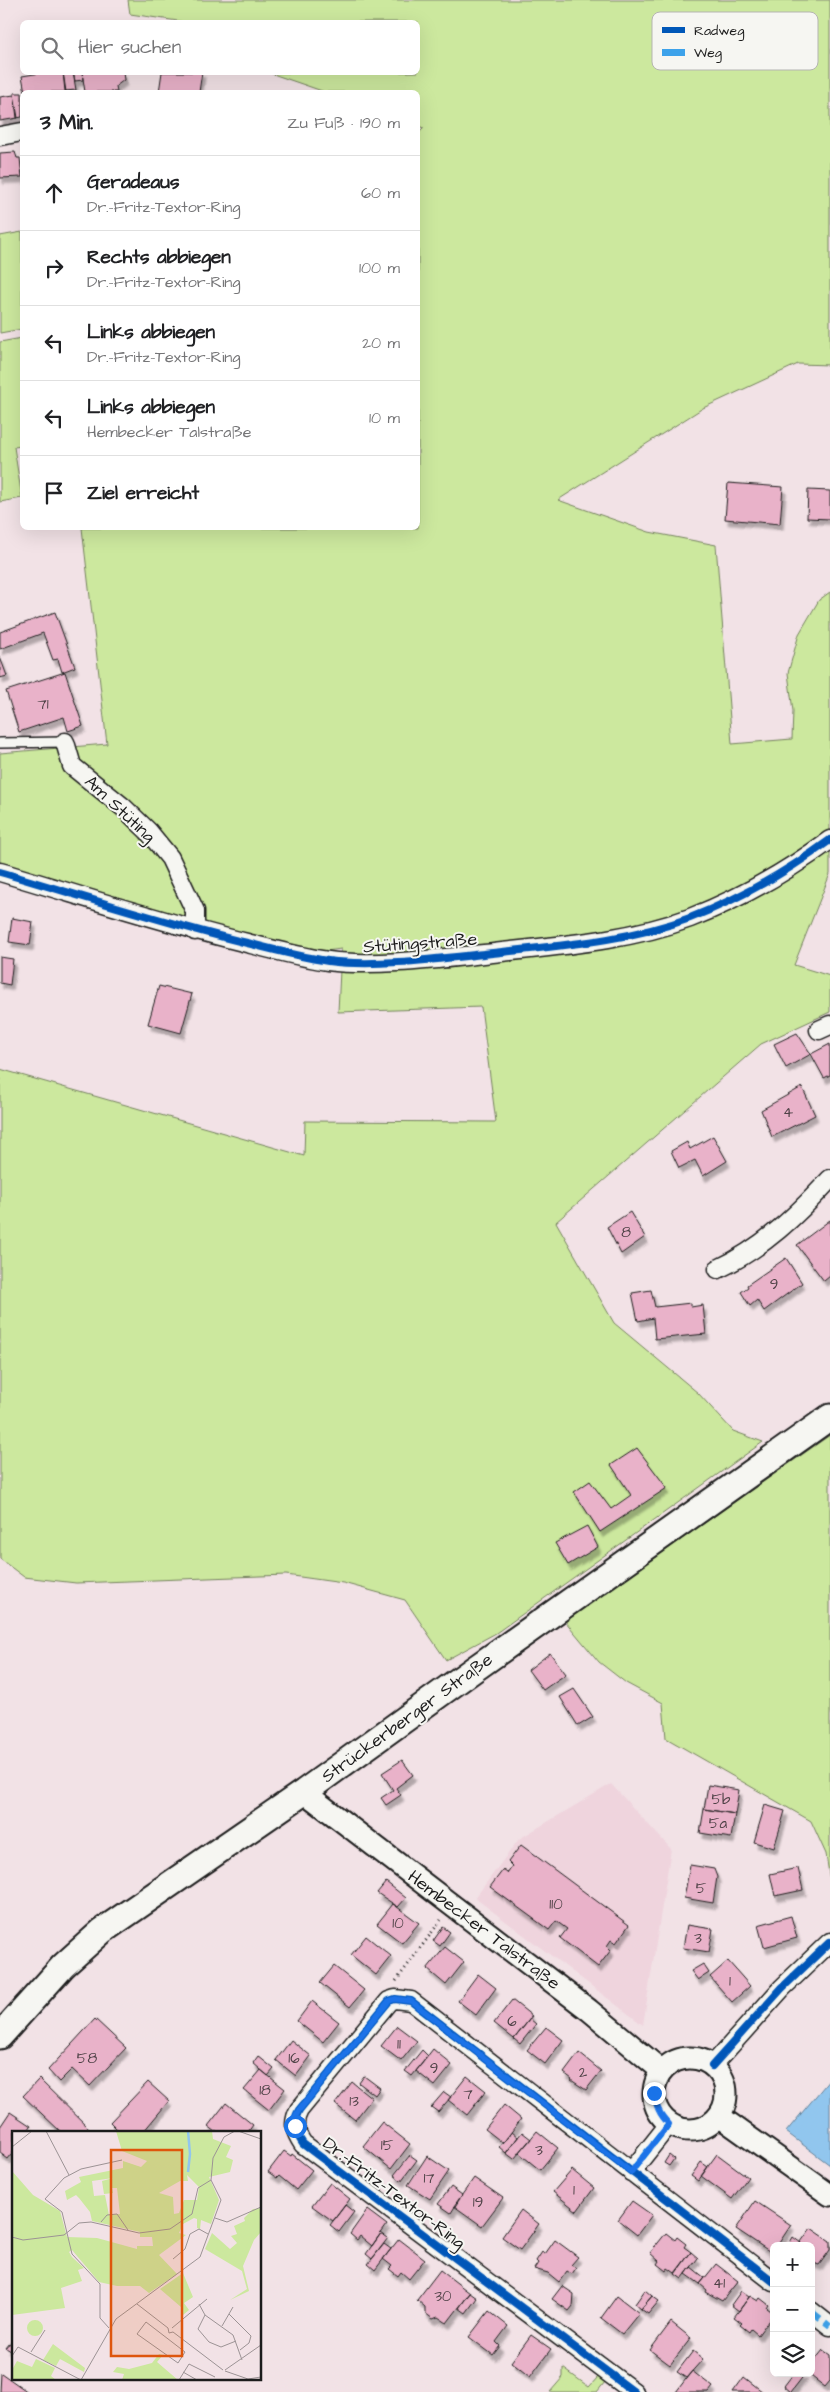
<!DOCTYPE html>
<html lang="de">
<head>
<meta charset="utf-8">
<style>
  body { margin:0; font-family:"Architects Daughter",sans-serif; background:#f6f6f6; color:#202124 }
  .controls { position:absolute; right:15px; bottom:15px; display:grid; overflow:hidden; border-radius:8px; box-shadow:0 5px 20px #0002 }
  .controls button { width:45px; height:45px; display:grid; place-items:center; padding:0; border:0; border-bottom:1px solid #e0e0e0; background:#fff; color:#202124; font:25px sans-serif }
  .stop { position:absolute; width:15px; height:15px; margin:-11px; border:4px solid #1a73e8; border-radius:50%; background:#fff }
  .stop.end { background:#1a73e8; border-color:#fff; box-shadow:0 1px 5px #0008 }
  .list { margin:0; padding:0; list-style:none }
  h2 { display:flex; justify-content:space-between; align-items:center; height:65px; margin:0; padding:0 20px; font-size:21px }
  h2 small { font-size:16px; font-weight:400; color:#757577 }
  .list li { display:grid; grid-template-columns:32px 1fr auto; gap:15px; align-items:center; box-sizing:border-box; height:75px; padding:0 20px; border-top:1px solid #e0e0e0 }
  .list b { display:block; font-size:19px; white-space:nowrap }
  .list p { margin:0; font-size:16px; white-space:nowrap; color:#757577 }
  .list em { font-size:16px; font-style:normal; color:#757577 }
  .icon { flex:none; width:28px; height:28px; fill:none; stroke:currentColor; stroke-width:2; stroke-linecap:round; stroke-linejoin:round }
  .map { position:relative; flex:none; width:830px; height:2392px; overflow:hidden }
  .search { position:absolute; background:#fff; box-shadow:0 5px 20px #0002; left:20px; top:20px; width:400px; height:55px; display:flex; align-items:center; gap:12px; box-sizing:border-box; padding:0 18px; border-radius:8px; color:#757577; font-size:19px }
  .panel { position:absolute; background:#fff; box-shadow:0 5px 20px #0002; left:20px; top:90px; width:400px; height:440px; border-radius:8px }
  .map>svg:first-child { display:block }
  .built { fill:#efd4dd }
  .green { fill:#cce89e; stroke:#74825d }
  .water { fill:#91c6ee; stroke:#62829a }
  .building { fill:#e9b2c9; stroke:#1c1c1c; filter:url(#shadow) }
  .lines { fill:none; stroke-linecap:round; stroke-linejoin:round }
  .service-casing { stroke:#1c1c1c; stroke-width:12 }
  .minor-casing { stroke:#1c1c1c; stroke-width:21 }
  .tertiary-casing { stroke:#1c1c1c; stroke-width:25 }
  .secondary-casing { stroke:#1c1c1c; stroke-width:29 }
  .path { stroke:#1c1c1c; stroke-width:3; stroke-dasharray:1 4; stroke-linecap:butt }
  .service { stroke:#f6f6f2; stroke-width:9 }
  .minor { stroke:#f6f6f2; stroke-width:18 }
  .tertiary { stroke:#f6f6f2; stroke-width:21 }
  .secondary { stroke:#f6f6f2; stroke-width:25 }
  .quiet { stroke:#3da2ea; stroke-width:6; stroke-dasharray:12 6; stroke-linecap:butt }
  .cycleway-casing { stroke:#f6f6f2; stroke-width:11 }
  .cycleway { stroke:#0057b8; stroke-width:8 }
  .route { stroke:#1a73e8; stroke-width:6 }
  .labels { text-anchor:middle; dominant-baseline:central; stroke-width:4; stroke-linejoin:round; paint-order:stroke }
  .number-label { font-size:15px; fill:#4f4247 }
  .street-label { font-size:18px; fill:#1c1c1c; stroke:#f6f6f2 }
  .inset-river { fill:none; stroke:#91c6ee; stroke-width:2.5 }
  .inset-road { fill:none; stroke:#9c9395; stroke-width:1 }
  .view { fill:#de560d; fill-opacity:0.15; stroke:#de560d; stroke-width:2.5 }
  .inset-edge { fill:none; stroke:#1c1c1c; stroke-width:2.5 }
  .key { fill:#f6f6f2; stroke:#b5b5b2; stroke-width:1 }
  .key-label { font-size:14px; fill:#1c1c1c }
</style>
</head>
<body>
<div class="map">
<svg width="830" height="2392" viewBox="0 0 830 2392">
  <defs>
    <filter id="shadow"><feDropShadow dx="3" dy="5.5" stdDeviation="1" flood-color="#0004"/></filter>
  </defs>
  <rect width="100%" height="100%" fill="#f2e2e6"/>
  <filter id="ink" filterUnits="userSpaceOnUse"><feTurbulence type="fractalNoise" baseFrequency=".02" numOctaves="2"/><feDisplacementMap in="SourceGraphic" scale="10" xChannelSelector="R" yChannelSelector="G"/><feConvolveMatrix kernelMatrix="1 2 1 2 8 2 1 2 1" color-interpolation-filters="sRGB"/></filter>
  <g filter="url(#ink)">
    <path class="built" d="M611,1784L671,1849L643,2025L475,1898L519,1839Z"/>
    <path class="green" d="M128,0H830V365L798,364L703,408L558,500L649,532L716,545L732,744L792,739L793,711L788,673L799,634L819,600L830,592V874L794,965L830,976V1012L761,1044L556,1222L614,1323L698,1393L733,1431L763,1442L496,1633L446,1660L405,1600L343,1583L286,1575L76,1583L24,1577L0,1559V1069L304,1156L305,1121L496,1122L481,1007L338,1012L341,949L310,953L0,866V753L107,744L82,528H418V134L424,128L418,126V92H325L270,73L418,72V22H185L130,14Z
      M22,232V329L0,333V236Z
      M22,338V446L14,447L22,498L0,502V342Z
      M830,1435V1881L826,1854L811,1821L666,1738L663,1703L626,1683L599,1662L565,1621Z
      M563,2368L589,2387L598,2377L605,2382L597,2392H550L563,2377Z"/>
    <path class="water" d="M830,2079V2165L786,2132Z"/>
    <path class="building" d="M47,72H63L66,92H25L22,76Z
      M63,72H73L76,90L65,91Z
      M73,72H82L83,80L75,81Z
      M82,72H123L124,80L116,86L117,92H85Z
      M162,72H202L199,92H159Z
      M14,93H22V117L17,118Z
      M14,95L18,118L0,121V97Z
      M15,152L17,158H20L22,177L0,178V153Z
      M728,483L783,487L780,524L725,519Z
      M808,490L830,491V519L807,518Z
      M55,612L75,667L62,672L58,659L53,660L43,633L0,649V632Z
      M0,657L7,676L0,678Z
      M65,672L83,726L68,731L64,717L19,732L6,691Z
      M12,918L33,922L30,945L9,942Z
      M0,957L13,959L10,985L0,983Z
      M159,986L192,994L181,1033L148,1024Z
      M797,1033L811,1054L786,1068L774,1044Z
      M830,1044V1075L824,1078L811,1054Z
      M802,1087L815,1115L772,1137L761,1110Z
      M713,1136L727,1161L703,1176L695,1160L679,1168L671,1151L687,1142L690,1149Z
      M630,1212L645,1237L621,1254L607,1227Z
      M830,1220V1276L824,1281L797,1245Z
      M786,1258L802,1283L764,1311L757,1300L750,1306L741,1292L748,1287L747,1285Z
      M651,1290L655,1307L691,1303V1307L703,1305L706,1334L655,1339L653,1318L638,1321L632,1293Z
      M637,1448L667,1488L600,1532L574,1492L590,1481L611,1509L631,1495L611,1465Z
      M587,1526L598,1547L568,1565L555,1543Z
      M550,1653L566,1674L543,1690L528,1670Z
      M574,1689L593,1717L578,1726L560,1697Z
      M402,1760L413,1775L396,1788L401,1795L386,1805L381,1798L393,1790L382,1773Z
      M708,1785L739,1790L735,1814L704,1809Z
      M765,1805L785,1811L774,1848L754,1842Z
      M704,1809L735,1814L731,1838L700,1833Z
      M521,1845L629,1925L616,1943L611,1940L607,1946L611,1950L598,1967L560,1938L567,1929L556,1921L549,1930L490,1887L503,1870L507,1873L512,1866L508,1862Z
      M690,1865L714,1869L717,1877L713,1903L684,1898Z
      M798,1868L803,1890L775,1896L770,1874Z
      M386,1882L406,1898L398,1907L377,1893Z
      M393,1904L419,1923L402,1943L377,1924Z
      M791,1916L797,1938L764,1947L758,1925Z
      M687,1925L713,1929L709,1952L683,1948Z
      M443,1927L450,1932L440,1946L433,1941Z
      M366,1936L391,1956L376,1975L351,1955Z
      M445,1947L464,1962L446,1985L427,1969Z
      M728,1961L750,1986L732,2002L710,1977Z
      M703,1964L709,1973L698,1980L691,1971Z
      M334,1966L364,1990L350,2007L320,1983Z
      M478,1974L496,1988L476,2015L458,2001Z
      M512,2000L532,2016L514,2039L494,2023Z
      M312,2001L339,2022L323,2042L297,2021Z
      M95,2019L126,2048L90,2086L72,2069L59,2082L48,2070Z
      M530,2019L536,2024L520,2044L514,2039Z
      M397,2026L417,2041L401,2061L381,2046Z
      M546,2027L563,2040L545,2064L527,2050Z
      M291,2040L311,2056L296,2076L276,2060Z
      M433,2049L452,2065L435,2086L416,2071Z
      M422,2050L428,2056L412,2076L405,2071Z
      M579,2053L601,2071L586,2090L571,2080L572,2079L564,2073Z
      M258,2056L274,2069L268,2076L253,2063Z
      M261,2070L285,2089L269,2110L244,2090Z
      M364,2076L380,2088L375,2095L359,2083Z
      M467,2076L486,2091L467,2115L448,2100Z
      M39,2079L93,2132H61L23,2096Z
      M148,2082L169,2101L143,2132H120L110,2122Z
      M352,2082L372,2098L355,2120L335,2104Z
      M444,2092L451,2097L438,2112L431,2107Z
      M226,2103L253,2125L248,2132H216L208,2126Z
      M504,2105L521,2119L503,2143L485,2129Z
      M10,2112L31,2126L27,2132H14V2151L8,2159L0,2153V2127Z
      M382,2122L410,2144L391,2169L363,2146Z
      M537,2131L558,2148L540,2170L519,2153Z
      M512,2132L518,2137L506,2153L499,2147Z
      M522,2132L531,2139L514,2159L506,2153Z
      M284,2151L291,2156L292,2154L312,2170L296,2190L279,2176L277,2178L268,2172Z
      M717,2154L748,2177L732,2199L701,2176Z
      M410,2155L417,2160L401,2181L394,2175Z
      M669,2155L674,2159L669,2166L664,2163Z
      M427,2156L449,2171L430,2199L408,2185Z
      M701,2162L708,2167L698,2181L691,2176Z
      M572,2170L594,2188L577,2211L553,2192Z
      M474,2178L503,2198L482,2226L454,2206Z
      M330,2183L350,2199L333,2221L312,2206Z
      M451,2187L462,2195L451,2213L438,2204Z
      M632,2201L652,2215L637,2235L618,2220Z
      M755,2201L791,2225L777,2246H774L772,2253L736,2229Z
      M345,2205L354,2212L339,2232L330,2225Z
      M367,2210L387,2225L372,2246L360,2236L357,2240L350,2234Z
      M521,2210L539,2224L520,2250L502,2237Z
      M811,2228L830,2241V2250L819,2265L811,2262V2246H798Z
      M381,2233L388,2238L372,2259L366,2254Z
      M666,2233L675,2240L677,2237L686,2244L684,2247L691,2252L675,2273L668,2268L666,2271L657,2264L659,2261L650,2253Z
      M793,2237L801,2243L798,2246H788Z
      M399,2239L425,2259L409,2279L401,2272L398,2276L389,2269L392,2266L383,2259Z
      M555,2240L578,2257L571,2265L576,2268L572,2274L567,2271L559,2282L548,2273L534,2269L538,2263L536,2261L542,2252L545,2254Z
      M384,2244L391,2249L375,2270L368,2264Z
      M691,2252L698,2258L682,2279L675,2274Z
      M716,2264L738,2281L722,2301L706,2292L707,2290L700,2284Z
      M691,2267L705,2278L700,2284L686,2274Z
      M440,2270L470,2293L447,2323L438,2317L433,2319L425,2313V2307L417,2300Z
      M562,2286L574,2294L573,2306L569,2311L552,2299Z
      M645,2290L652,2296L641,2309L635,2304Z
      M741,2291L749,2297L739,2311L731,2305Z
      M470,2293L477,2298L466,2313L459,2308Z
      M617,2296L639,2313L622,2334L601,2318Z
      M652,2296L659,2301L648,2314L641,2309Z
      M750,2296L758,2301L760,2298L769,2305L767,2308L774,2313L758,2335L751,2329L749,2332L740,2325L742,2323L734,2317Z
      M489,2311L508,2326L496,2342L500,2346L493,2355L469,2337Z
      M671,2322L691,2338L670,2365L650,2350Z
      M531,2335L551,2349L530,2377L511,2362Z
      M14,2338V2353L6,2348Z
      M823,2350L830,2355V2381L825,2387L807,2373H811V2365Z
      M693,2351L703,2359L686,2378L677,2372Z
      M692,2371L713,2387L709,2392H676Z
      M1,2373L28,2392H0Z
      M794,2373L805,2374L791,2392L784,2386Z
      M744,2377L763,2392H733Z"/>
    <g class="lines">
      <g class="service-casing">
        <path id="service" d="M0,743L65,742"/>
      </g>
      <g class="minor-casing">
        <path id="minor" d="M0,136L22,132
          M65,742L72,766L123,807L148,831L170,858L195,911V931
          M0,872C82,896 164,923 247,943C274,950 300,957 328,961C374,967 437,959 484,954C552,946 625,942 690,918C739,899 788,871 830,840
          M819,1030L830,1025
          M718,1269C763,1248 797,1215 830,1179
          M712,2066L782,1988L830,1942
          M631,2172L669,2124
          M811,2311L830,2326
          M634,2392L303,2144C295,2132 292,2123 299,2110L389,2001L395,1999L411,2001L774,2282"/>
      </g>
      <g class="tertiary-casing">
        <path id="tertiary" d="M304,1792L589,2010L662,2071
          M654 2094a36 36 0 1 1 72 0a36 36 0 1 1-72 0Z
          M719,2116L830,2195"/>
      </g>
      <g class="secondary-casing">
        <path id="secondary" d="M0,2036L63,1966L102,1931L304,1792L473,1670L830,1417"/>
      </g>
      <path class="path" d="M396,1981L441,1920"/>
      <use href="#service" class="service"/>
      <use href="#minor" class="minor"/>
      <use href="#tertiary" class="tertiary"/>
      <use href="#secondary" class="secondary"/>
      <path class="quiet" d="M631,2172L669,2124
        M811,2311L830,2326"/>
      <g class="cycleway-casing">
        <path id="cycleway" d="M0,872C82,896 164,923 247,943C274,950 300,957 328,961C374,967 437,959 484,954C552,946 625,942 690,918C739,899 788,871 830,840
          M712,2066L782,1988L830,1942
          M634,2392L303,2144C295,2132 292,2123 299,2110L389,2001L395,1999L411,2001L774,2282"/>
      </g>
      <use href="#cycleway" class="cycleway"/>
    </g>
  </g>
  <g class="lines" filter="url(#ink)">
    <path class="route" d="M295,2126L294,2119L299,2110L389,2001L395,1999L411,2001L631,2172L669,2124C659,2114 656,2106 654,2093"/>
  </g>
  <g class="labels">
    <g class="number-label">
      <text x="43" y="704">71</text>
      <text x="788" y="1112">4</text>
      <text x="626" y="1232">8</text>
      <text x="774" y="1284">9</text>
      <text x="721" y="1799">5b</text>
      <text x="718" y="1823">5a</text>
      <text x="701" y="1888">5</text>
      <text x="556" y="1904">110</text>
      <text x="398" y="1923">10</text>
      <text x="698" y="1938">3</text>
      <text x="730" y="1981">1</text>
      <text x="512" y="2021">6</text>
      <text x="399" y="2044">11</text>
      <text x="87" y="2058">58</text>
      <text x="294" y="2058">16</text>
      <text x="434" y="2068">9</text>
      <text x="583" y="2072">2</text>
      <text x="265" y="2090">18</text>
      <text x="468" y="2094">7</text>
      <text x="354" y="2101">13</text>
      <text x="387" y="2145">15</text>
      <text x="539" y="2150">3</text>
      <text x="429" y="2178">17</text>
      <text x="574" y="2190">1</text>
      <text x="478" y="2202">19</text>
      <text x="719" y="2283">41</text>
      <text x="443" y="2296">30</text>
    </g>
    <g class="street-label">
      <text transform="translate(120 809) rotate(43)">Am Stüting</text>
      <text transform="translate(420 943) rotate(-4)">Stütingstraße</text>
      <text transform="translate(407 1718) rotate(-36)">Strückerberger Straße</text>
      <text transform="translate(484 1930) rotate(37)">Hembecker Talstraße</text>
      <text transform="translate(394 2193) rotate(37)">Dr.-Fritz-Textor-Ring</text>
    </g>
  </g>
  <g transform="translate(12 2131)">
    <rect width="249" height="249" fill="#f2e2e6"/>
    <path d="M104,0H200L201,8L219,15L214,26L221,29L218,41L197,46L207,69L199,93L189,89L188,98L185,97V88L182,87L171,93L167,102L174,104L147,124L165,143L137,162L128,155H105L87,151L60,119L57,121L60,126L72,137L66,139L70,150L49,157L53,177L0,184V107H4L0,105V40L21,64L48,80L55,106L85,107L125,118V115H141L140,106H128V101L80,90L78,81L67,67L64,64L55,69L53,60L69,51L67,46L111,37V30L129,36L135,30L110,20ZM175,44L187,56L185,69H172L167,82L162,83L161,66L147,62L168,50H176ZM101,47L90,50L92,63L101,62L100,57H105L108,83L97,84L93,64L82,65L80,50ZM249,77V101L242,109L231,135L237,160L218,169L235,158L230,140L193,118L200,102L218,118L225,112L219,105L225,103L222,95L233,90L232,87L241,78ZM171,142L181,166L172,172L177,179L171,184L169,176L148,158ZM15 197a8 8 0 1 1 16 0a8 8 0 1 1-16 0ZM41,213L73,237L72,241L48,228L44,235L31,229ZM147,223L151,224L145,231L166,249H110L112,243L101,241L105,236L117,238L140,232ZM24,228L43,237L39,245L44,249H0V239L5,230L20,236Z" fill="#cce89e" fill-rule="evenodd"/>
    <path class="inset-river" d="M176,41L178,23L176,0"/>
    <path class="inset-road" d="M34,0L57,44M226,0L249,8M0,16L20,0M203,87L215,91L249,76M89,91L95,84L105,83L116,99M0,106L11,109L52,104L67,92L79,91L127,102L158,98L180,83L186,57L199,49M161,128L173,118L178,103L187,98L196,103M125,173L156,197L157,202L161,201L211,239M187,173L193,184L221,204L230,229M217,183L239,205L237,212L228,219M193,184L186,198L197,211L209,216L224,210M134,191L173,221L166,232L125,203ZM210,195L221,176M97,197L88,187V153L60,123L50,81L33,68L52,47L69,38L110,29M160,197L195,168M19,221L33,199M0,225L6,216L69,249M213,239L249,214M213,240L236,248L249,246M171,241L185,249M69,249L104,188L188,126L209,69L199,49L201,27L212,6L223,0M167,249L177,233L203,246"/>
    <path class="view" d="M99,19H170V225H99Z"/>
    <rect width="249" height="249" class="inset-edge"/>
  </g>
  <rect x="652" y="12" width="166" height="58" rx="8" class="key"/>
  <rect x="662" y="27" width="23" height="6" fill="#0057b8"/>
  <rect x="662" y="49" width="23" height="7" fill="#3da2ea"/>
  <g class="key-label">
    <text x="694" y="35">Radweg</text>
    <text x="694" y="57">Weg</text>
  </g>
</svg>
<div class="controls">
<button>+</button>
<button>−</button>
<button><svg class="icon" aria-label="layers" viewBox="0 0 24 24"><path d="M12 4l9 5-9 5-9-5zM3 14l9 5 9-5"/></svg></button>
</div>
<div class="stop" style="left:295px;top:2126px"></div>
<div class="stop end" style="left:654px;top:2093px"></div>
<div class="search"><svg class="icon" aria-label="search" viewBox="0 0 24 24"><circle cx="10" cy="10" r="6"/><path d="M15 15l6 6"/></svg>Hier suchen</div>
<section class="panel">
<h2>3 Min.<small>Zu Fuß · 190 m</small></h2>
<ul class="list">
<li><svg class="icon" aria-label="ahead" viewBox="0 0 24 24"><path d="M12 20V5M6 11l6-6 6 6"/></svg><div><b>Geradeaus</b><p>Dr.-Fritz-Textor-Ring</p></div><em>60 m</em></li>
<li><svg class="icon" aria-label="right" viewBox="0 0 24 24"><path d="M7 20v-9h11M14 6l5 5-5 5"/></svg><div><b>Rechts abbiegen</b><p>Dr.-Fritz-Textor-Ring</p></div><em>100 m</em></li>
<li><svg class="icon" aria-label="left" viewBox="0 0 24 24"><path d="M17 20v-9H6M10 6l-5 5 5 5"/></svg><div><b>Links abbiegen</b><p>Dr.-Fritz-Textor-Ring</p></div><em>20 m</em></li>
<li><svg class="icon" aria-label="left" viewBox="0 0 24 24"><path d="M17 20v-9H6M10 6l-5 5 5 5"/></svg><div><b>Links abbiegen</b><p>Hembecker Talstraße</p></div><em>10 m</em></li>
<li><svg class="icon" aria-label="arrive" viewBox="0 0 24 24"><path d="M6 21V4h12l-3 4 3 4H6"/></svg><div><b>Ziel erreicht</b></div></li>
</ul>
</section>
</div>
</body>
</html>
